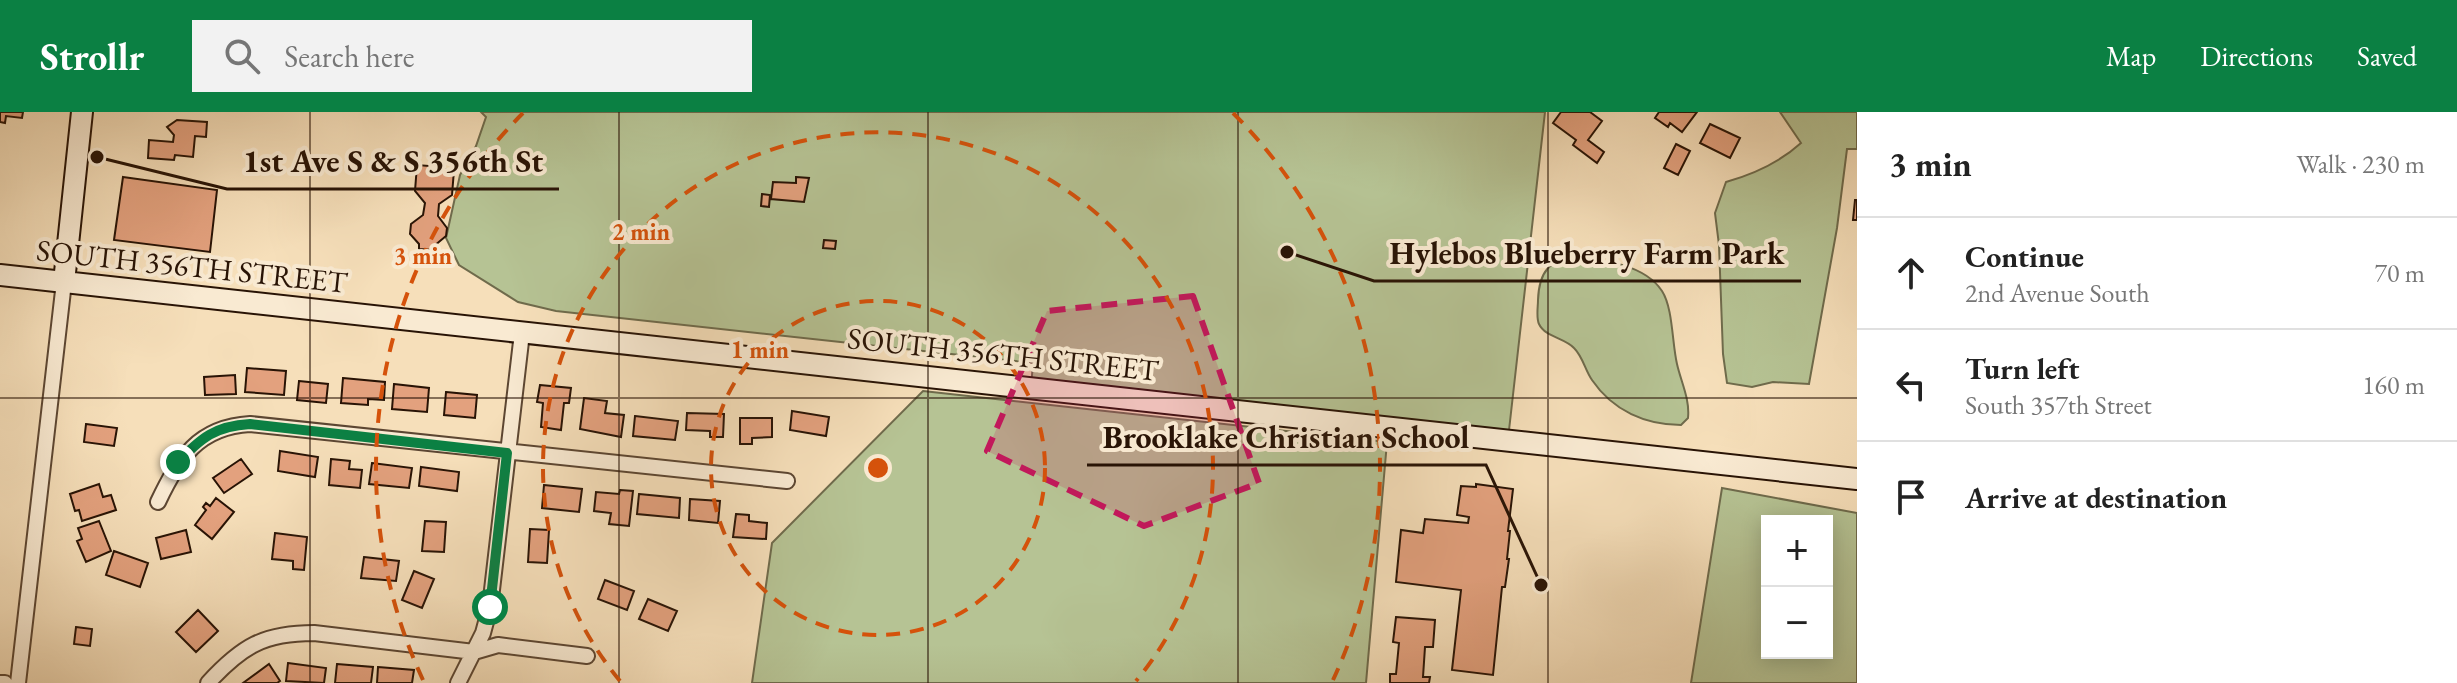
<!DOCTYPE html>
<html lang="en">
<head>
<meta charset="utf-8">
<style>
  body { margin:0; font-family:"EB Garamond",serif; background:#f2f2f2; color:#222 }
  .controls { position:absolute; right:24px; bottom:24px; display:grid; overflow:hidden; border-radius:0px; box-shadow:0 4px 20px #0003 }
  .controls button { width:72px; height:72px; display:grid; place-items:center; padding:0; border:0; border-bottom:2px solid #e0e0e0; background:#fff; color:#222; font:40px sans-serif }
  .stop { position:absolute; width:24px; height:24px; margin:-18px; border:6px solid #0b8043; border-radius:50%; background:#fff }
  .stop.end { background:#0b8043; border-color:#fff; box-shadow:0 2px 8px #0008 }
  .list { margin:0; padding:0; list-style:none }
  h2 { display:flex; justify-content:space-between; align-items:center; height:104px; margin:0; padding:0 32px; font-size:34px }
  h2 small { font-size:26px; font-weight:400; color:#767676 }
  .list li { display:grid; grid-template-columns:52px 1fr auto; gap:24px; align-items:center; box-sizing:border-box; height:112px; padding:0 32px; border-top:2px solid #e0e0e0 }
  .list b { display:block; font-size:30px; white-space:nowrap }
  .list p { margin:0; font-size:26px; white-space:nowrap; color:#767676 }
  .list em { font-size:26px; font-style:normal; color:#767676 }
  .icon { flex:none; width:44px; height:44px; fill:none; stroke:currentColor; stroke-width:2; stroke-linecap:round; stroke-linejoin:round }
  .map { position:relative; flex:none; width:1857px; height:571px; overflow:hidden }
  header { display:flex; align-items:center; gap:48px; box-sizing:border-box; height:112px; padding:0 40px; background:#0b8043; color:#fff }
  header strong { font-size:38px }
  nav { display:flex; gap:44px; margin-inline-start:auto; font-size:28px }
  .search { width:560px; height:72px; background:#f2f2f2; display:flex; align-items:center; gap:20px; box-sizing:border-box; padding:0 28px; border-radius:0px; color:#767676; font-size:30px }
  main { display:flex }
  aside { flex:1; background:#fff }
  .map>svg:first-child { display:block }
  .green { fill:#b6c394; stroke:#6f6b4c; stroke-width:2; fill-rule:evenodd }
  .building { fill:#e3a17e; stroke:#281305; stroke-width:2 }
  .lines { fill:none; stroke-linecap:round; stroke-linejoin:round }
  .street-casing { stroke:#5c4632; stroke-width:18 }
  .secondary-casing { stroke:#281305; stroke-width:24 }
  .street { stroke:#f9ead2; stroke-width:14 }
  .secondary { stroke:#f9ead2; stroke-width:20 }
  .route { stroke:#0b8043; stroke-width:10 }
  .marked { fill:#c2185b; fill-opacity:0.2; stroke:#c2185b; stroke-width:6; stroke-dasharray:16 10; stroke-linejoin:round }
  .grid { fill:none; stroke:#281305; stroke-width:2; stroke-opacity:0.55 }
  .ring { fill:none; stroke:#d5520b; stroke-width:4; stroke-dasharray:14 10 }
  .labels { text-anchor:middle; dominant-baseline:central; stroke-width:8; stroke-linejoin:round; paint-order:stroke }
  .street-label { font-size:30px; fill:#281305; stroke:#f9ead2 }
  .centre { fill:#d5520b; stroke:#f9ead2; stroke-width:4 }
  .ring-label { font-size:24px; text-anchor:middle; font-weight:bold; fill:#d5520b; stroke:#f9ead2; stroke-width:8; stroke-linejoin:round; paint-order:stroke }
  .leader { fill:none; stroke:#281305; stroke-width:3 }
  .callout-dot { fill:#281305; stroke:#f9ead2; stroke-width:3 }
  .callout-label { font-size:32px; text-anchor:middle; font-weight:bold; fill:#281305; stroke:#f9ead2; stroke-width:8; stroke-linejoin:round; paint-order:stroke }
</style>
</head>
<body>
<header>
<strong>Strollr</strong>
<div class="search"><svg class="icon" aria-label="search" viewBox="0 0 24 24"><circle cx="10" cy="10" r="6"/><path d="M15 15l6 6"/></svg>Search here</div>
<nav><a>Map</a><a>Directions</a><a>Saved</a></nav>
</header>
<main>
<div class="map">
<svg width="1857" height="571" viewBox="0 0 1857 571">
  <rect width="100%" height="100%" fill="#f6dfba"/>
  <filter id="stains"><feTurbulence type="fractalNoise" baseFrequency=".0025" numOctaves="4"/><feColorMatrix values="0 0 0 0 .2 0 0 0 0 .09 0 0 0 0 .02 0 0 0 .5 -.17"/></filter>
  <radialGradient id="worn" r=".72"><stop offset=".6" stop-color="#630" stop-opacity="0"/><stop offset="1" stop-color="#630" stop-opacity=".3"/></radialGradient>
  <path class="green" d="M481,0H1545L1508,327L1031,275L1033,251L556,199L518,190L459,153L446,126L460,63L476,34L486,5Z
    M1780,0H1857V37H1847L1837,116L1809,272L1773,270L1752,275L1727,271L1723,242L1719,133L1715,101L1726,70C1754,62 1779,51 1801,31Z
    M1578,145C1605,148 1645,153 1662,179C1673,196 1672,231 1677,252C1681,270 1690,287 1688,306L1681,313C1646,313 1613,299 1592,268C1585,258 1583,245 1574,236C1565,226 1545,225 1539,212C1536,206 1538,195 1538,188C1539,160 1549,147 1578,145Z
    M923,279L1387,330L1366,571H752L772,431Z
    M1722,376L1857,401V571H1691ZM1767,409H1827V541H1767Z"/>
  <path class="building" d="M0,0H23L22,6L6,4L5,11L0,10Z
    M1561,0H1590L1602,9L1588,28L1604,40L1597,51L1573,33L1576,28L1553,11Z
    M1659,0H1697L1682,20L1670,11L1668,15L1655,6Z
    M177,8L207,10L206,25L195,24L193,45L175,43L174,48L148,46L149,28L173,30L174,23L167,15Z
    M1710,12L1740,26L1730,46L1700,31Z
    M1676,32L1690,39L1678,63L1664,56Z
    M429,51L444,52L443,57L454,58L452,83L439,92L438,104L447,116L446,124L434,134L433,138L419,137V132L410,122L411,112L423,103L425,91L415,79L417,53L429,54Z
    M123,65L217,78L210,140L114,128Z
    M796,65L809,66L804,90L771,87L773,70L796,71Z
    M762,82L770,83L769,95L761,94Z
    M1855,88H1857V108H1853Z
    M824,128L836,129L835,137L823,136Z
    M247,256L286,259L284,283L245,280Z
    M235,263L236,282L205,283L204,265Z
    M343,266L385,270L384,288L368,287V293L341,291Z
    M299,269L328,272L326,291L297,288Z
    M394,272L429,276L427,300L392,297Z
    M540,273L571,276L569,291H564L561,318L541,315L543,291L537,290Z
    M446,280L477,283L475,306L444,303Z
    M584,286L607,289L605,301L624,303L621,325L580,317Z
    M792,299L829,305L826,324L790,318Z
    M687,301L724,302L723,325H710V319L686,318Z
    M635,304L678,309L675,328L633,324Z
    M740,306H772V325L752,326V332H740Z
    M86,312L117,316L114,334L84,330Z
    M280,339L318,345L315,365L278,359Z
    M241,347L252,362L224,381L213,366Z
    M331,347L350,349L349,357L362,358L360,376L329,373Z
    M372,351L412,356L409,376L369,372Z
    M421,355L459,360L457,379L419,374Z
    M99,372L103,385L111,383L116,398L82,409L79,398L75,399L70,382Z
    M1476,372L1513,377L1508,419H1510L1507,447H1509L1505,475H1502L1493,563L1452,558L1461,478L1396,470L1401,418L1423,421L1425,407L1468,411L1469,405L1457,403L1461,374L1476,375Z
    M544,373L582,377L579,400L542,396Z
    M620,378L633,379L629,414L609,412L611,401L594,399L596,380L619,382Z
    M639,382L680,386L679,406L637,402Z
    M216,386L234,400L212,427L195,413L206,398L203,395L206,391L210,394Z
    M690,387L720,389L718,411L689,408Z
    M736,402L749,403V409L767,411L766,427L733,425Z
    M99,409L111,439L86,450L77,429L82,427L78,416Z
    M425,409L446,410L444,440L422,439Z
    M530,417L549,418L547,451L528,450Z
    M186,418L191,440L161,447L156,426Z
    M275,421L307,425L304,458L293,457V449L272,447Z
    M114,439L148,451L140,475L106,463Z
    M364,445L399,449L396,469L361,466Z
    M414,459L434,467L422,496L402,488Z
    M605,468L634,479L627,498L598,487Z
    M648,487L677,499L668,519L639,507Z
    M198,498L218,519L196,540L176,520Z
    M1396,505L1435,508L1433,535H1425L1423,565H1430L1429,571H1390V562H1396L1399,531L1393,530Z
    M76,515L92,517L90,534L74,532Z
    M288,551L326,556L324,571L286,569Z
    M269,552L280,569L277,571H243Z
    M337,552L373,555L371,571H335Z
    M378,555L414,558L412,571H377Z"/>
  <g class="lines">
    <g class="street-casing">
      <path id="street" d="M158,390C179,346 198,315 250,312L787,369
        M0,571H5
        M18,571L64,170
        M208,571C242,534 264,521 314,521L474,540L498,533L587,544
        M458,571L483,521L490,495L522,221"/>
    </g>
    <g class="secondary-casing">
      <path id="secondary" d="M0,163L1857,367
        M64,170L82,0"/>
    </g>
    <use href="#street" class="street"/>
    <use href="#secondary" class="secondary"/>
  </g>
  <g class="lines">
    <path class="route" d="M178,350C201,326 215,314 250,312L507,341L490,495"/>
  </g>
  <path class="marked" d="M1193,184L1259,371L1144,414L987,339L1047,199Z"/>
  <path class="grid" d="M310,0V571M619,0V571M928,0V571M1238,0V571M1548,0V571M0,286H1857"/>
  <g class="ring">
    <circle cx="878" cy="356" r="167"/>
    <path d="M620 569A335 335 0 1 1 1136 569"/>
    <path d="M423 568A502 502 0 0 1 523 1M1233 1A502 502 0 0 1 1333 568"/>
  </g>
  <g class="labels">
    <g class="street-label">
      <text transform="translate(192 154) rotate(6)">SOUTH 356TH STREET</text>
      <text transform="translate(1003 242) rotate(6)">SOUTH 356TH STREET</text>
    </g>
  </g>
  <circle cx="878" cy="356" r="12" class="centre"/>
  <g class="ring-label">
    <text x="641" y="128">2 min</text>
    <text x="423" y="152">3 min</text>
    <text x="760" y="246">1 min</text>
  </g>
  <path class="leader" d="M97 45L227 77H559M1287 140L1374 169H1801M1541 473L1486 353H1087"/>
  <g class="callout-dot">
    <circle cx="97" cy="45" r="8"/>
    <circle cx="1287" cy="140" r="8"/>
    <circle cx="1541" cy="473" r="8"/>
  </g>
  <g class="callout-label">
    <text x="393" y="60">1st Ave S &amp; S 356th St</text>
    <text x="1587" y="152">Hylebos Blueberry Farm Park</text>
    <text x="1286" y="336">Brooklake Christian School</text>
  </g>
  <rect width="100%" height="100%" filter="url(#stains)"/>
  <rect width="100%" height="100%" fill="url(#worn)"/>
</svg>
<div class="controls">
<button>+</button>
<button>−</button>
</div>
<div class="stop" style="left:490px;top:495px"></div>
<div class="stop end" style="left:178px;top:350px"></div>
</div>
<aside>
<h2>3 min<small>Walk · 230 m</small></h2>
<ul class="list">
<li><svg class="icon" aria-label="ahead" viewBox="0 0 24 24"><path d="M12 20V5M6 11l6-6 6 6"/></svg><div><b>Continue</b><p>2nd Avenue South</p></div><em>70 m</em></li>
<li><svg class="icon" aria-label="left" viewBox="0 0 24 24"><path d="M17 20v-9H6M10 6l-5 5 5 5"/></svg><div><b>Turn left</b><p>South 357th Street</p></div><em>160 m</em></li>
<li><svg class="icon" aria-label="arrive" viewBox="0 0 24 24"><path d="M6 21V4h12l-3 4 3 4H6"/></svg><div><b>Arrive at destination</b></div></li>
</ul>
</aside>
</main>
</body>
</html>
